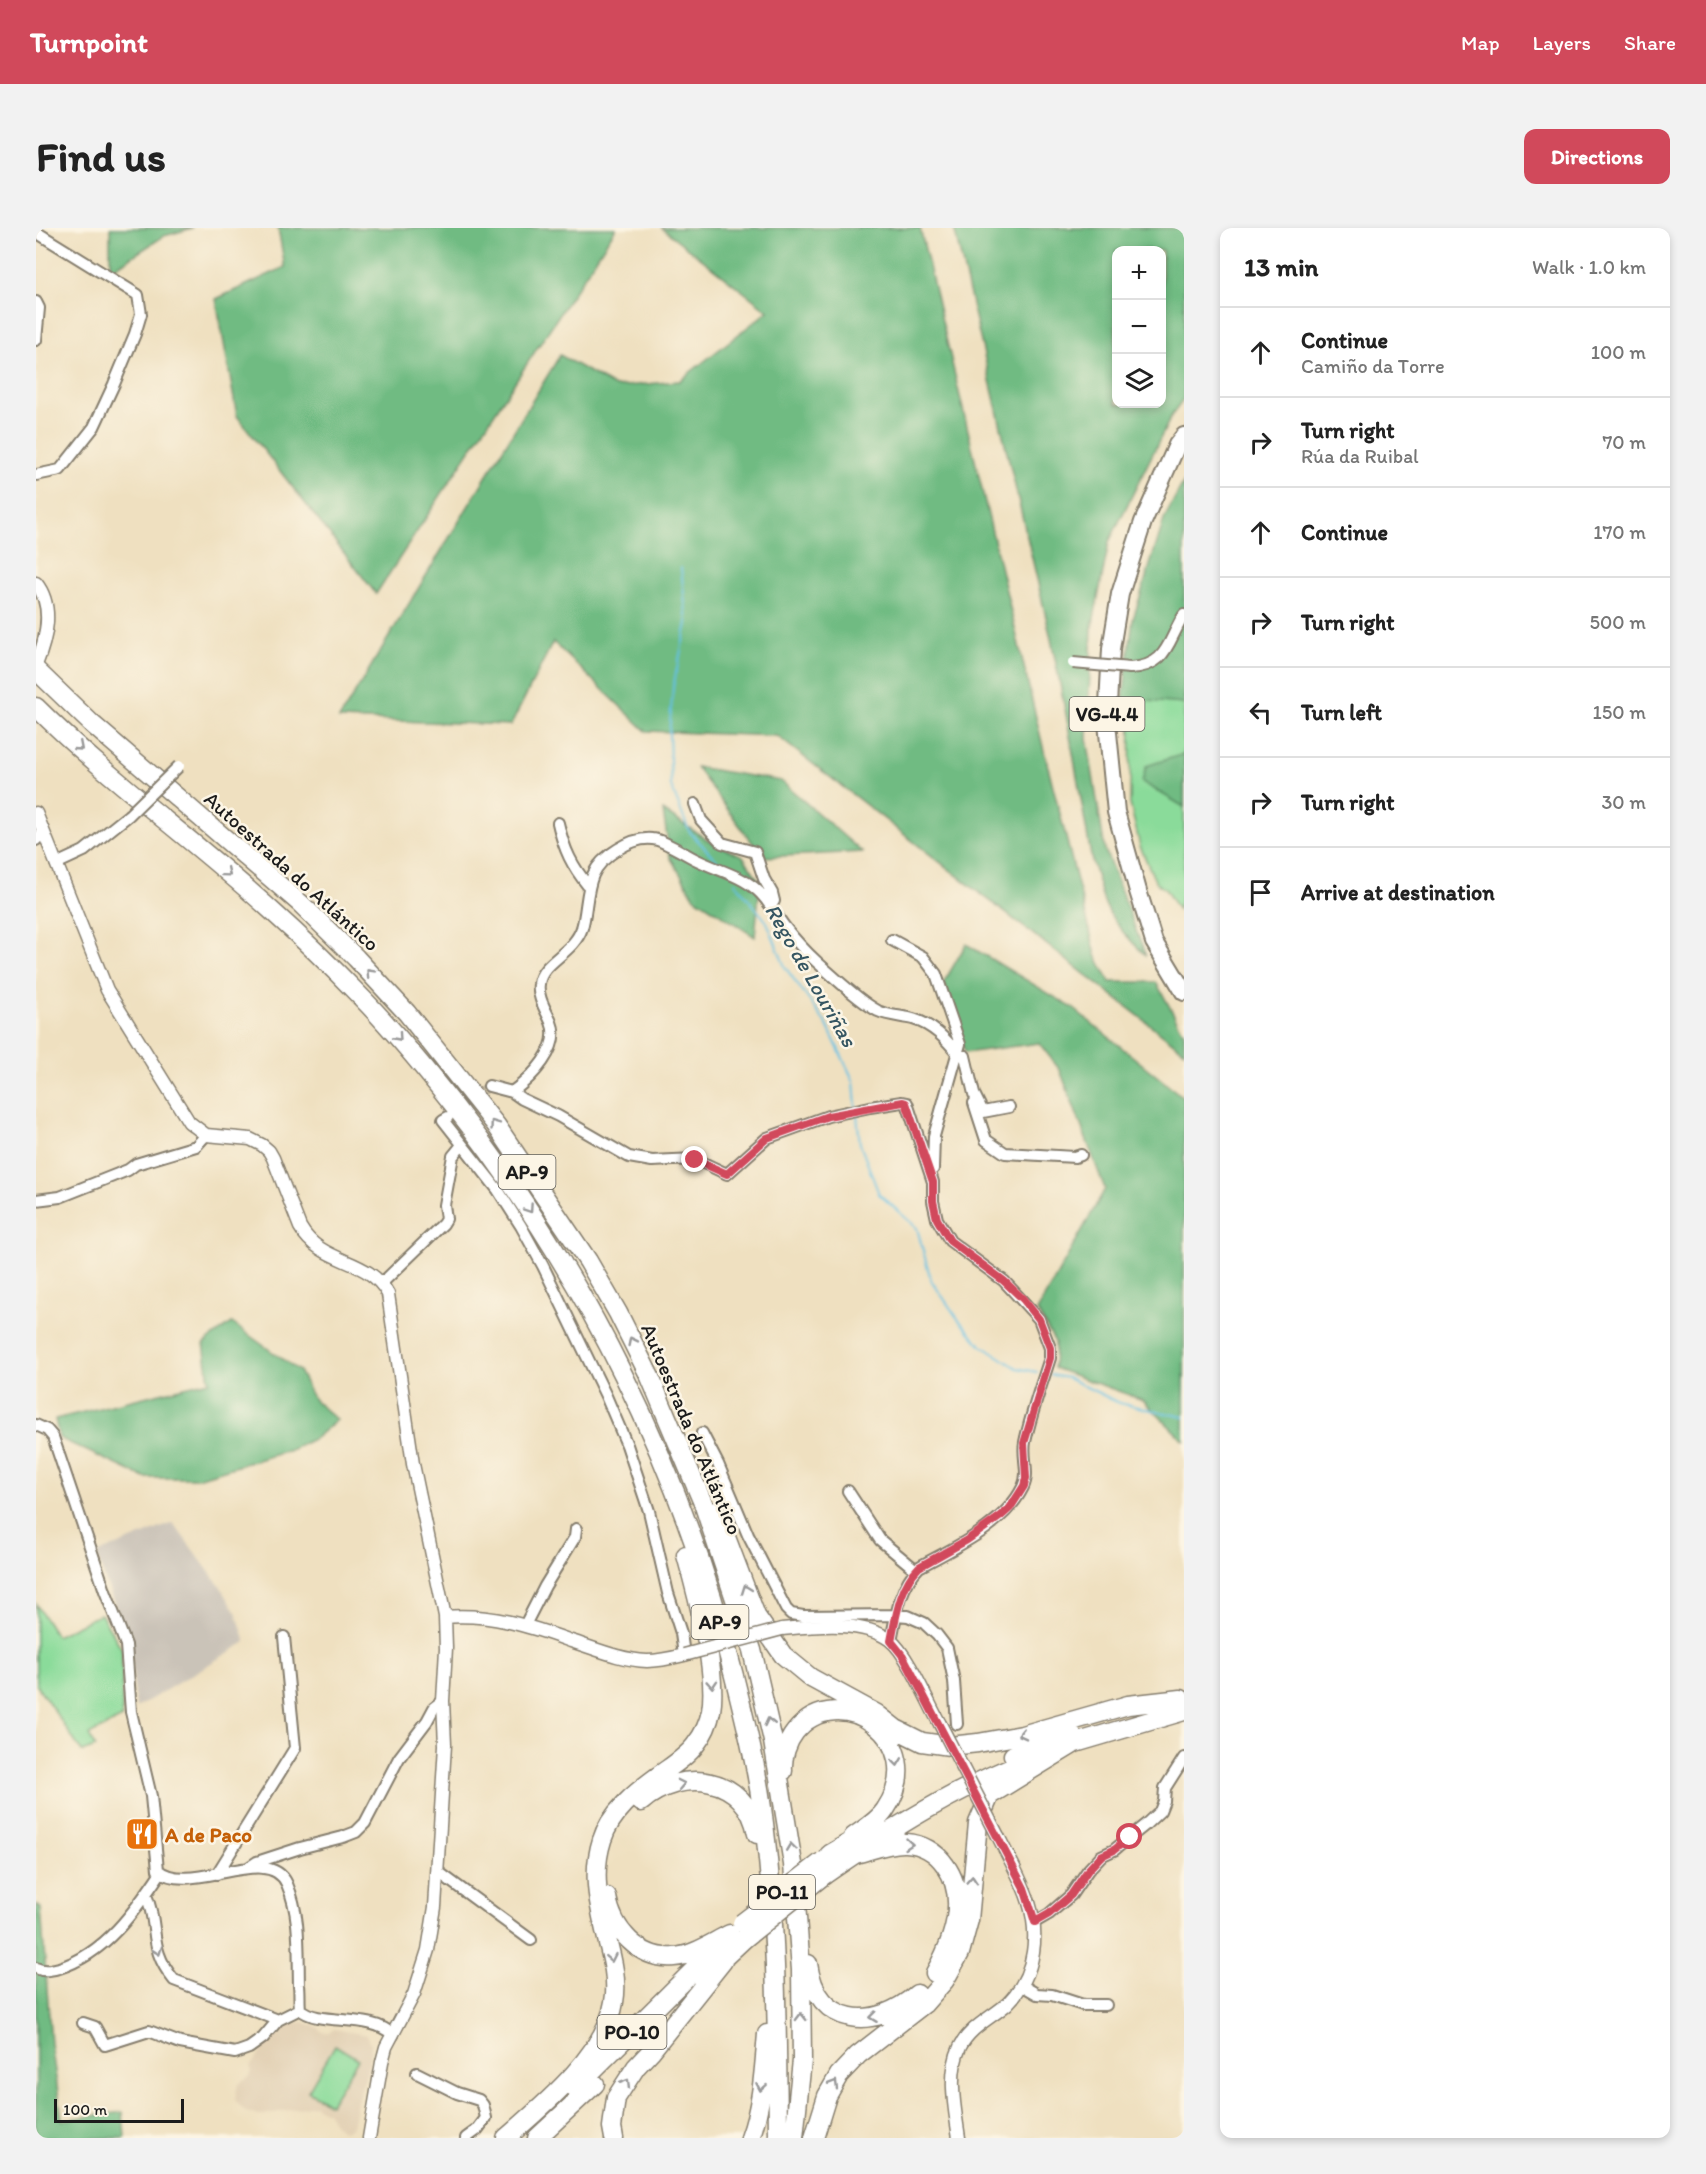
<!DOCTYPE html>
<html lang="en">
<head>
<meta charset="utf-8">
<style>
  body { margin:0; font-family:Itim,sans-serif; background:#f2f2f2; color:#222 }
  .controls { position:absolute; right:18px; top:18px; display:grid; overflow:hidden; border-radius:12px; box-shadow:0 3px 9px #0003 }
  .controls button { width:54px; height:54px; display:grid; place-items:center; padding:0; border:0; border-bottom:2px solid #e0e0e0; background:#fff; color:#222; font:30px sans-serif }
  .scale { position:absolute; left:18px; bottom:15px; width:130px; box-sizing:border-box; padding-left:6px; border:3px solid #1c1c1c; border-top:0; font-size:16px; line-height:21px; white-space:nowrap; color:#1c1c1c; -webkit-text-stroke:4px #fcf5e5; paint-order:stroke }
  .stop { position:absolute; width:18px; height:18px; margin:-14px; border:4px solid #d1495b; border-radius:50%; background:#fff }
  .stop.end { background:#d1495b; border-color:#fff; box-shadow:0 2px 6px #0008 }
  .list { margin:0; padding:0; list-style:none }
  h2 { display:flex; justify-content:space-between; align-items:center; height:78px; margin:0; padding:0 24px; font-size:26px }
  h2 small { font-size:20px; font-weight:400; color:#767676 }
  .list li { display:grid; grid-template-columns:39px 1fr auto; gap:18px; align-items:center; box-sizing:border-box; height:90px; padding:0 24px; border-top:2px solid #e0e0e0 }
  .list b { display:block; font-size:22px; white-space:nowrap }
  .list p { margin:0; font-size:20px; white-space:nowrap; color:#767676 }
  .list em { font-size:20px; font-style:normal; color:#767676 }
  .icon { flex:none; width:33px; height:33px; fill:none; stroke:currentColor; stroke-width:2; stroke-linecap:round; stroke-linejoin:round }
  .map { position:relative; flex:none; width:1148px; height:1910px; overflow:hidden; border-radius:12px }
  header { display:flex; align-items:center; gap:36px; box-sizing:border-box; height:84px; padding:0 30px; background:#d1495b; color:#fff }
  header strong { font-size:28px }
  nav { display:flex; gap:33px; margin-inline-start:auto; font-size:21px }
  .intro { display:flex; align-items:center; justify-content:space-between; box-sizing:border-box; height:144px; padding:0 36px }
  h1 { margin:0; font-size:42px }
  .button { padding:15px 27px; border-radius:12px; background:#d1495b; color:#fff; font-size:21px; font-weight:700 }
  main { display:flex; gap:36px; padding:0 36px }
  aside { flex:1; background:#fff; border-radius:12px; box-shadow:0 3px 9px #0003 }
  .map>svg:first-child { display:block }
  .built { fill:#e2d0b4 }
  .industrial { fill:#cac3b8 }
  .green { fill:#8adb9a; stroke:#537c5b; stroke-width:1.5 }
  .forest { fill:#6fbb82; stroke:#466c4f; stroke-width:1.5; fill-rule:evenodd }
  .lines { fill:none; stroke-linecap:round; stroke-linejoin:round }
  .stream { stroke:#65c1e3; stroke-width:2 }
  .minor-tunnel { stroke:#c5b99f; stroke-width:10; stroke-dasharray:10 5; stroke-linecap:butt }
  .minor-casing { stroke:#867e6e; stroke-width:14 }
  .tertiary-casing { stroke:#867e6e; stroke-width:15 }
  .trunk-casing { stroke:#867e6e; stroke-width:20 }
  .motorway-casing { stroke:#867e6e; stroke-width:21 }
  .minor { stroke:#fff; stroke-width:10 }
  .tertiary { stroke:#fff; stroke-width:12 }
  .trunk { stroke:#fff; stroke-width:16 }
  .motorway { stroke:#fff; stroke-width:18 }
  .minor-bridge-casing { stroke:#867e6e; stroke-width:14; stroke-linecap:butt }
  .tertiary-bridge-casing { stroke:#867e6e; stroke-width:15; stroke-linecap:butt }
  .motorway-bridge-casing { stroke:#867e6e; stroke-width:21; stroke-linecap:butt }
  .minor-bridge { stroke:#fff; stroke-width:10 }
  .tertiary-bridge { stroke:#fff; stroke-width:12 }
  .motorway-bridge { stroke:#fff; stroke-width:18 }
  .oneway { stroke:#999 }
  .route { stroke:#d1495b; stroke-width:8 }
  .labels { text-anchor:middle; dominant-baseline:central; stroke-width:5; stroke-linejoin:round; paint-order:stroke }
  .shield { fill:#fcf5e5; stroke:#5f5d58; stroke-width:1.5 }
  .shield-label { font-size:20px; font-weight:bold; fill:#1c1c1c }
  .street-label { font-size:21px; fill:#1c1c1c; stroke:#fcf5e5 }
  .food-label { font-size:21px; font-weight:bold; fill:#c56008; stroke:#fcf5e5; text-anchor:start }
  .water-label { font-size:22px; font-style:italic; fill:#365662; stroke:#fcf5e5 }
</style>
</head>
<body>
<header>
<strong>Turnpoint</strong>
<nav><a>Map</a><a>Layers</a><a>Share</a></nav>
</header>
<div class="intro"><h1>Find us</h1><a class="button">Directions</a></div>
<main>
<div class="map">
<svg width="1148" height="1910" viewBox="0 0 1148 1910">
  <rect width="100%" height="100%" fill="#fcf5e5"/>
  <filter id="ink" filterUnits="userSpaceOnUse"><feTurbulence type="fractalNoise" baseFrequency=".0167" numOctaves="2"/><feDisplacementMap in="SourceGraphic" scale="12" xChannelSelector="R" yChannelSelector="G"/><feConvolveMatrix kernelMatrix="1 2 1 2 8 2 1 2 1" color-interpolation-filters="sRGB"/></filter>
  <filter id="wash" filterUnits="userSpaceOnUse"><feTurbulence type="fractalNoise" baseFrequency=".008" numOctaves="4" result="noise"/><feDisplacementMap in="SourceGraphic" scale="24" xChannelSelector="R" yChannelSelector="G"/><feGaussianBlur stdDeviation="1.35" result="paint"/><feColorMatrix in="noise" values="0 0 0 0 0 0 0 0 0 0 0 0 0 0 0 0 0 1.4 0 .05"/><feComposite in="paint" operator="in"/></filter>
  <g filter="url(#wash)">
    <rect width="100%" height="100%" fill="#efe0c0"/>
    <path class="built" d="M268,1794L283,1800L286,1804L293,1805L298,1801L331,1807L335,1816L333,1836L321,1873L317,1894L315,1900L311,1902L306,1903L297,1894L292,1885L278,1877L222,1888L208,1883L199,1872L202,1855L214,1848L216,1843L214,1839L228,1819L243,1802L256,1795Z"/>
    <path class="industrial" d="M137,1295L186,1361L200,1384L210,1414L100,1480L94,1418L60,1326Z"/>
    <path class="green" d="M1098,454L1148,469V663L1142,682L1129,661L1120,655L1104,618L1094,576L1095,475Z
      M0,1376L20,1408L65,1386L86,1421V1490L53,1507L59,1519L46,1524L0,1456Z
      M299,1817L322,1831L294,1876L272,1863Z"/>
    <path class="forest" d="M74,0H157L128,8L74,43Z
      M242,0H580L340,366L201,188L180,71L249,39Z
      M626,0H884L1008,523L1060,727L1074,754H1120L1148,805V823L741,508L610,503L517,414L475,497L303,491L524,127L579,159L643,153L732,83Z
      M918,0H1148V171L1136,187L1073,314L1056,400L1051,510L1069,622L1110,728C1093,711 1075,694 1067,671C1063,659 1061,647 1056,634L1031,491L1014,406ZM1080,22H1126V176H1080Z
      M1148,254V476L1087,471L1097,391L1129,289Z
      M1148,526V579L1106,554L1110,538Z
      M660,539L745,553L826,624L727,629Z
      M627,583L675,614L707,628L724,654L719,709L658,669L634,629Z
      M930,716L1037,780L1148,870V1213L1107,1172L1018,1140L1019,1114L1001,1083L1069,961L1024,842L1003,815L929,825L908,754Z
      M196,1095L263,1143L278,1172L301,1192L279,1210L255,1222L161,1250H109L23,1210L19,1191L173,1153L168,1115Z
      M0,1677L5,1680L15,1815L26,1892L87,1884L89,1910H0Z"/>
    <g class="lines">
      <path class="stream" d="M645,340L651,395L637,459L633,506L635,558L653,603L685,637
        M699,654L731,694L749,739L791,797L818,854L820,878
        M821,887L824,916L843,966L881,1000L895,1052L922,1091L945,1117L981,1140L1001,1144
        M1015,1147L1032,1150L1083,1175L1148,1189"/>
    </g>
  </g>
  <g filter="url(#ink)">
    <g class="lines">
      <path class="minor-tunnel" d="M417,885L453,858"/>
      <g class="minor-casing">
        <path id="minor" d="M0,4L102,67L105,86L99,106L78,156L58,199L24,242L0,247
          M0,74L3,80L0,112
          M1094,440C1132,438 1131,414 1148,387
          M659,576L665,592L686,615L719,624L728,651L736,665L738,673L735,678
          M522,595C528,622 536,638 553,659
          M0,612L7,604
          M20,636L48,623L93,587
          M856,712L887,729L900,746L924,816L898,908L897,941
          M453,858L476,864C495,850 526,820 515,794C510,782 501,769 503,756C505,734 538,725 546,700C551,683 550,663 557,647C565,628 596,609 616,611C626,611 650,627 661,632C681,642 704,647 721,662C733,672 739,686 748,698C758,711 770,724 782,735C798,749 824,774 842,783C853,788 865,788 877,791C897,797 910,811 923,827L929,828L938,866L947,884L973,879
          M476,864L486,871L522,888L593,929L616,933L659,931L691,946L731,910L792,888L834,879L866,874L871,875L897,954V973L901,991L914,1013L968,1053L1003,1091L1014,1120V1130C1005,1158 995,1186 989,1214C986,1229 994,1245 987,1259C968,1298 919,1319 883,1339C864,1358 860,1387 855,1413
          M938,875L950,912L969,925L1039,929L1045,927
          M412,889L407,892L462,962L485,998L507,1038L570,1168L591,1217L613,1283L632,1365L645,1405L648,1427
          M0,972L24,969L92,942L100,936L160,918L170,907
          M346,1055L407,996L410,991L408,977L417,928L426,917
          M0,1197L11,1202L17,1209L69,1363L90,1417L95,1484L115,1568L122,1642C153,1669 233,1614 251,1656C265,1688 262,1724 263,1757C264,1765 263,1773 264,1781C283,1799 334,1784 357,1807
          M666,1205L682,1236L712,1307L750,1381L755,1386L767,1388L860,1387L872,1388L888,1395L901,1407L911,1420L918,1453L921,1496
          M812,1263L844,1312L880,1342
          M489,1397L509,1358L539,1309L540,1301
          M212,1640L221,1634L264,1620L307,1609L320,1604L329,1595L363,1530L391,1493L398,1480L407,1473
          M401,1643L495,1712
          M181,1646L259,1520L248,1409
          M110,1667C124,1700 111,1719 138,1752L242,1792
          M999,1694L1013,1686L1035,1667L1052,1642L1065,1628L1078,1622L1109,1597L1124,1583L1128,1573L1129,1560L1148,1530
          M0,1740C8,1744 15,1742 23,1740C69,1726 99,1683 125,1644
          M987,1758L1001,1766L1016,1767L1047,1777H1070
          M47,1795L59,1799L69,1817L113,1803L144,1815L199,1825L213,1820L227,1810L242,1792L264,1781
          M381,1845L421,1865L443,1872L447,1877L450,1890L441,1902L430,1910"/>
      </g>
      <g class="tertiary-casing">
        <path id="tertiary" d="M0,355C19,379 10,412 0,437
          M0,585L71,762L153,894L170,907L214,911L226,917L233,923L237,930L264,999C286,1038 332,1028 352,1066L377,1236L409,1389L410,1420L407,1473L409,1517L399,1679L392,1722L378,1766L350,1819L346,1834L333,1910
          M409,1389C453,1385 494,1398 535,1413C560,1421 585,1432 611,1433C624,1433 636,1430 648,1427
          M746,1401C778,1398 827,1392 854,1412C872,1426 892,1475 904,1496
          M923,1910C919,1881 911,1847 924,1819C934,1799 955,1790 971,1776C986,1761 994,1745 997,1724C1004,1679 981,1647 962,1608"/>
      </g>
      <g class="trunk-casing">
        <path id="trunk" d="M1148,208L1141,217L1107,294L1084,366L1075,421L1071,495L1080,584L1102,663L1118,714L1148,764"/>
      </g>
      <g class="motorway-casing">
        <path id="motorway" d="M0,442L56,496L265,676L320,730L371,785L460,897L552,1033L582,1085L614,1149L667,1275L716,1422L737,1513L757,1636L765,1742L766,1832L758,1910
          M0,479C74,553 160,613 237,684C266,710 295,738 322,766C356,800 386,837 416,875C549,1044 646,1240 698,1448C709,1492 720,1536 726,1580C741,1689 741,1800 742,1910
          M680,1283L720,1388L747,1427L775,1450L841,1486L860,1501L886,1514L914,1518L942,1515L986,1507L1092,1477L1145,1471
          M1029,1518L1148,1483
          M977,1527L1035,1504
          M747,1543C746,1529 751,1514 759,1504C802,1449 897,1512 849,1582C842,1593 828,1601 817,1609
          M605,1574C645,1539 711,1547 721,1606
          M794,1626L828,1606
          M816,1627C833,1623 852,1614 870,1615C886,1616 900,1624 909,1637C933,1670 917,1713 899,1745
          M788,1647C853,1602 923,1558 998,1530
          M571,1669C576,1701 603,1732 638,1729C657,1728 677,1714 694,1706
          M772,1736C781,1800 839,1803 881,1766
          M677,1740L709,1710
          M539,1860L683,1717
          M470,1910C508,1877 570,1826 578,1774C582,1753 576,1730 571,1711C563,1677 555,1646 566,1612C574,1585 600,1564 622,1548C634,1539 651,1529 660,1516C667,1507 673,1494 675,1483C682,1444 661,1366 650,1327
          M501,1910L559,1856
          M578,1910L576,1899L580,1870L600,1839L616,1822L687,1733
          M714,1910C726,1878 728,1840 731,1806
          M778,1910L791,1868L803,1847L822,1827L888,1776L909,1752L924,1725L933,1692L942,1595L954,1567L1039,1515"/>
      </g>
      <use href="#minor" class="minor"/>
      <use href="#tertiary" class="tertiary"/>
      <use href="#trunk" class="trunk"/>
      <use href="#motorway" class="motorway"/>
      <g class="minor-bridge-casing">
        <path id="minor-bridge" d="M1037,435L1094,440
          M93,587L143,538"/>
      </g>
      <g class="tertiary-bridge-casing">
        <path id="tertiary-bridge" d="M648,1427L746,1401
          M904,1496L962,1608"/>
      </g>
      <g class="motorway-bridge-casing">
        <path id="motorway-bridge" d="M706,1695L787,1633
          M709,1710L788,1647"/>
      </g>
      <use href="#minor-bridge" class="minor-bridge"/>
      <use href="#tertiary-bridge" class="tertiary-bridge"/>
      <use href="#motorway-bridge" class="motorway-bridge"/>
    </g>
    <defs><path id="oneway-chevron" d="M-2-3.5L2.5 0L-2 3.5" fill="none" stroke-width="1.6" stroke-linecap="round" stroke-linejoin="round" transform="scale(1.5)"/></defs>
    <g class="oneway">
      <use href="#oneway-chevron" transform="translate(43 519) rotate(41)"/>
      <use href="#oneway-chevron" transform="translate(191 645) rotate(40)"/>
      <use href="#oneway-chevron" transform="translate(334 745) rotate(-133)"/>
      <use href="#oneway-chevron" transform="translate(362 809) rotate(48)"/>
      <use href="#oneway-chevron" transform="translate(458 896) rotate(-126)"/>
      <use href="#oneway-chevron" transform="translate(493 981) rotate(56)"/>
      <use href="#oneway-chevron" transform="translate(596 1113) rotate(-116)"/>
      <use href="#oneway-chevron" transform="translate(710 1361) rotate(-110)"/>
      <use href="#oneway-chevron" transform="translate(676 1456) rotate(86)"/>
      <use href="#oneway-chevron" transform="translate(733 1494) rotate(-103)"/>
      <use href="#oneway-chevron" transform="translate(986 1506) rotate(167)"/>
      <use href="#oneway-chevron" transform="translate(861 1534) rotate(83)"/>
      <use href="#oneway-chevron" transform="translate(645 1556) rotate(-12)"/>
      <use href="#oneway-chevron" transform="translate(873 1616) rotate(5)"/>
      <use href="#oneway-chevron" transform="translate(755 1619) rotate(-97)"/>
      <use href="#oneway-chevron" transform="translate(936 1652) rotate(-86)"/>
      <use href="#oneway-chevron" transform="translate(122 1723) rotate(71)"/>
      <use href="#oneway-chevron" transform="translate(575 1730) rotate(79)"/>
      <use href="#oneway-chevron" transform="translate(765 1789) rotate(-91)"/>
      <use href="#oneway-chevron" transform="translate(837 1789) rotate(173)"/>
      <use href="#oneway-chevron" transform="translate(590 1855) rotate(-58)"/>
      <use href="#oneway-chevron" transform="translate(798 1856) rotate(-59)"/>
      <use href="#oneway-chevron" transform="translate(725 1859) rotate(100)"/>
    </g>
  </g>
  <g class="lines" filter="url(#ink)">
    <path class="route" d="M659,932L691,946L731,910L792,888L867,874L870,875L897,954V973L901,991L914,1013L968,1053L987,1071L1003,1091L1014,1120V1130L988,1215L990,1250L988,1258L974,1280L965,1288L931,1312L883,1339C864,1358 860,1388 855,1413L867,1428L988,1660L999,1694L1013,1686L1035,1667L1052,1642L1065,1628L1078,1622L1094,1609"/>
  </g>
  <defs>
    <g id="restaurant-square" transform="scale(1.725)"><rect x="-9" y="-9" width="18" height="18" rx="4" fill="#e8710a" stroke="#fcf5e5"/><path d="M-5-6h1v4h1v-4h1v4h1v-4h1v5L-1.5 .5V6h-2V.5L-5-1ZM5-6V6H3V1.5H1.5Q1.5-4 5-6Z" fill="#fff"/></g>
  </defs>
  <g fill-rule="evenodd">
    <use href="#restaurant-square" x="106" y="1606"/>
  </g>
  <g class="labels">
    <g class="shield">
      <rect x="1033.5" y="469" width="75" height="34" rx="4.5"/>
      <rect x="462.5" y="927" width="57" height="34" rx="4.5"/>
      <rect x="655.5" y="1377" width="57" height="34" rx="4.5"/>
      <rect x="713" y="1647" width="66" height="34" rx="4.5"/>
      <rect x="561.5" y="1787" width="69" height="34" rx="4.5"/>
    </g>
    <g class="shield-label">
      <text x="1071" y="486">VG-4.4</text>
      <text x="491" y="944">AP-9</text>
      <text x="684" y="1394">AP-9</text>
      <text x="746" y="1664">PO-11</text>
      <text x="596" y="1804">PO-10</text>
    </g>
    <g class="street-label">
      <text transform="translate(256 643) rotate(42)">Autoestrada do Atlántico</text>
      <text transform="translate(656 1201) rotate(67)">Autoestrada do Atlántico</text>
    </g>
    <g class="food-label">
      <text x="129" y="1606">A de Paco</text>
    </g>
    <g class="water-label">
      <text transform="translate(775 747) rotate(60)">Rego de Louriñas</text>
    </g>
  </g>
</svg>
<div class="controls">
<button>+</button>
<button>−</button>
<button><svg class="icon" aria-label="layers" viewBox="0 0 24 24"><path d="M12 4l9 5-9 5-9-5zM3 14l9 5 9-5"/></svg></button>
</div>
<div class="scale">100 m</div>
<div class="stop" style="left:1094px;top:1609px"></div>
<div class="stop end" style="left:659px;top:932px"></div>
</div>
<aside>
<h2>13 min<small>Walk · 1.0 km</small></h2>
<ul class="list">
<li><svg class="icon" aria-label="ahead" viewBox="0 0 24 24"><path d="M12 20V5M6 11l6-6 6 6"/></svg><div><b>Continue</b><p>Camiño da Torre</p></div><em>100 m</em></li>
<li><svg class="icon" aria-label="right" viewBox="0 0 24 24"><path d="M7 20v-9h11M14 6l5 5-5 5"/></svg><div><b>Turn right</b><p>Rúa da Ruibal</p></div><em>70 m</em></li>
<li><svg class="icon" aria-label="ahead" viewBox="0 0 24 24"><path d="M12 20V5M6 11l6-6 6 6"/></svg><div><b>Continue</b></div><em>170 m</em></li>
<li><svg class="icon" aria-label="right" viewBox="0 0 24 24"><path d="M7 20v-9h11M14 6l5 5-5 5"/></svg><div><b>Turn right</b></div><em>500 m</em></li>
<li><svg class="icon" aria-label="left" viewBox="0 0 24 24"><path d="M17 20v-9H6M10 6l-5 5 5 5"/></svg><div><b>Turn left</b></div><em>150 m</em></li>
<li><svg class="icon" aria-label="right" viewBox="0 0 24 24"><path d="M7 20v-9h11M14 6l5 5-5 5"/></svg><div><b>Turn right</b></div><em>30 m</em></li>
<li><svg class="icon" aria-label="arrive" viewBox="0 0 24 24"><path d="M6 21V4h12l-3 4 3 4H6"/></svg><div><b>Arrive at destination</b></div></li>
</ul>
</aside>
</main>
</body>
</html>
